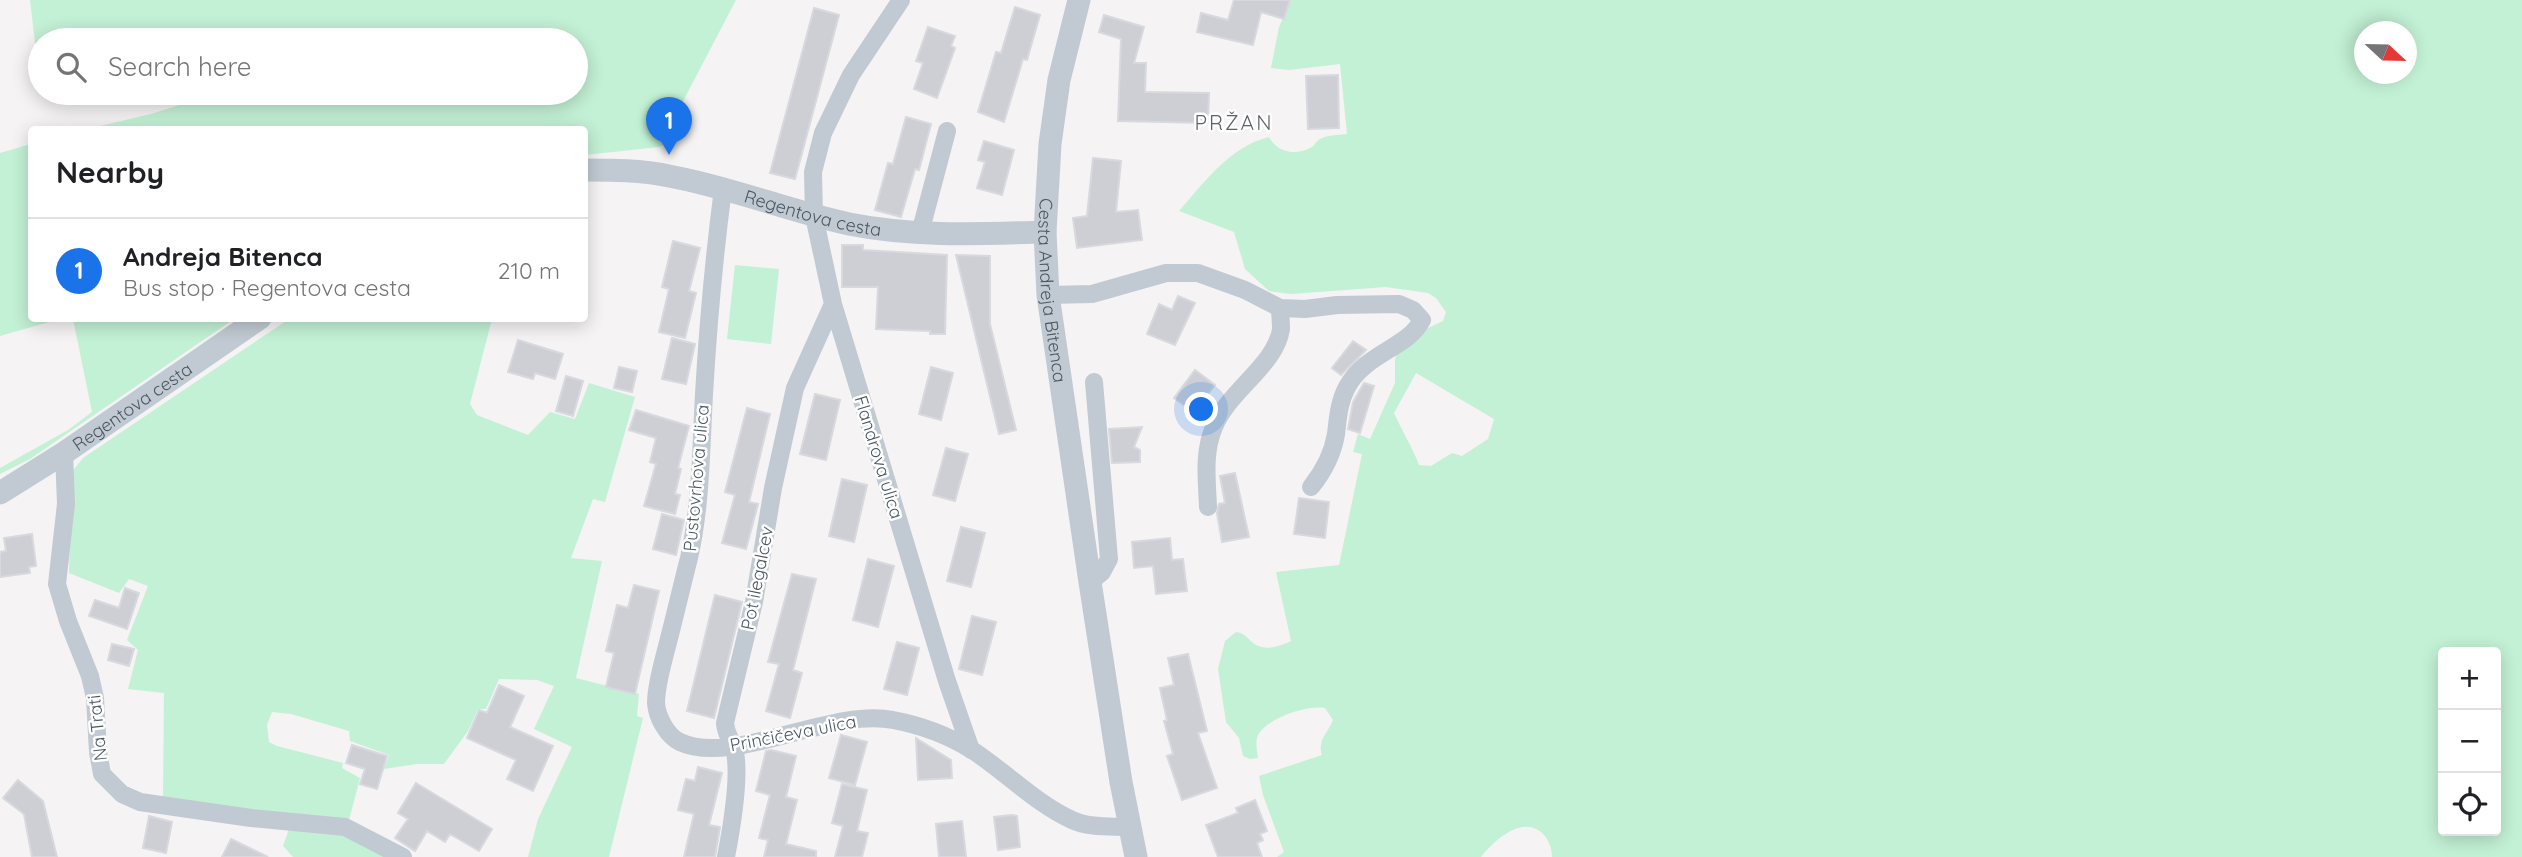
<!DOCTYPE html>
<html lang="en">
<head>
<meta charset="utf-8">
<style>
  body { margin:0; font-family:Quicksand,sans-serif; background:#f2f2f2; color:#202124 }
  .controls { position:absolute; right:21px; bottom:21px; display:grid; overflow:hidden; border-radius:7px; box-shadow:0 4px 18px #0003 }
  .controls button { width:63px; height:63px; display:grid; place-items:center; padding:0; border:0; border-bottom:2px solid #e0e0e0; background:#fff; color:#202124; font:35px sans-serif }
  .compass { position:absolute; left:2354px; top:21px; width:63px; height:63px; border-radius:50%; background:#fff; box-shadow:0 4px 18px #0003; rotate:112deg }
  .you { position:absolute; left:1202px; top:410px; width:24px; height:24px; margin:-18px; border:5px solid #fff; border-radius:50%; background:#1a73e8; box-shadow:0 0 0 10px #1a73e833 }
  .badge { display:grid; place-items:center; width:46px; height:46px; border-radius:50%; background:#1a73e8; color:#fff; font-size:23px; font-weight:700 }
  .pin { position:absolute; translate:-50% -58px; filter:drop-shadow(0 2px 4px #0008) }
  .pin::after { content:''; position:absolute; top:37px; width:24px; height:21px; background:inherit; clip-path:polygon(0 0,100% 0,50% 100%) }
  .list { margin:0; padding:0; list-style:none }
  h2 { display:flex; justify-content:space-between; align-items:center; height:91px; margin:0; padding:0 28px; font-size:30px }
  h2 small { font-size:23px; font-weight:400; color:#757577 }
  .list li { display:grid; grid-template-columns:46px 1fr auto; gap:21px; align-items:center; box-sizing:border-box; height:105px; padding:0 28px; border-top:2px solid #e0e0e0 }
  .list b { display:block; font-size:26px; white-space:nowrap }
  .list p { margin:0; font-size:23px; white-space:nowrap; color:#757577 }
  .list em { font-size:23px; font-style:normal; color:#757577 }
  .icon { flex:none; width:38px; height:38px; fill:none; stroke:currentColor; stroke-width:2; stroke-linecap:round; stroke-linejoin:round }
  .map { position:relative; flex:none; width:2522px; height:857px; overflow:hidden }
  .search { position:absolute; background:#fff; box-shadow:0 4px 18px #0003; left:28px; top:28px; width:560px; height:77px; display:flex; align-items:center; gap:18px; box-sizing:border-box; padding:0 24px; border-radius:38px; color:#757577; font-size:26px }
  .panel { position:absolute; background:#fff; box-shadow:0 4px 18px #0003; left:28px; top:126px; width:560px; height:196px; border-radius:7px }
  .map>svg:first-child { display:block }
  .green { fill:#c3f1d5; fill-rule:evenodd }
  .building { fill:#cdcfd5; stroke:#d7d9de; stroke-width:2 }
  .lines { fill:none; stroke-linecap:round; stroke-linejoin:round }
  .minor { stroke:#c1cad2; stroke-width:18 }
  .tertiary { stroke:#c1cad2; stroke-width:23 }
  .labels { text-anchor:middle; dominant-baseline:central; stroke-width:5; stroke-linejoin:round; paint-order:stroke }
  .street-label { font-size:18px; fill:#4a5661; stroke:#fff }
  .quarter-label { font-size:21px; letter-spacing:2px; fill:#5f6368; stroke:#fff }
</style>
</head>
<body>
<div class="map">
<svg width="2522" height="857" viewBox="0 0 2522 857">
  <rect width="100%" height="100%" fill="#f5f3f3"/>
  <path class="green" d="M30,0H736L680,107L666,144L659,147L585,155L584,130L87,129L151,114L217,93H576V40H40V86Z
    M1291,0H2522V857H1552C1552,850 1550,843 1545,836C1525,812 1494,840 1481,857H1277L1284,852L1263,795L1259,776L1322,755C1317,740 1328,733 1333,720L1325,708C1307,705 1267,718 1258,735C1255,742 1257,751 1258,758L1250,759L1243,756L1239,738L1226,722L1218,669L1225,641L1236,632C1246,633 1248,640 1256,645C1268,651 1280,646 1291,641L1276,572L1339,565L1362,454L1353,452L1358,434L1370,439L1395,383V360L1399,346L1407,338L1443,321L1446,312L1436,298L1428,293L1386,287L1291,294L1269,291L1245,269L1234,232L1179,211C1205,182 1229,147 1269,137C1277,153 1296,156 1312,147C1315,145 1316,141 1320,139C1326,135 1339,135 1347,134L1340,64L1289,70L1271,68L1279,27ZM2364,32H2406V74H2364ZM1416,373L1494,419L1488,439L1462,456L1452,453L1431,466L1419,465C1412,446 1402,431 1394,413ZM2443,652H2496V831H2443Z
    M31,144L32,318L60,319L0,336V153Z
    M735,265L779,269L771,344L727,339Z
    M73,319H234L30,459L0,474V468L68,430L92,412Z
    M289,319H492L470,404L477,415L528,435L550,412L575,419L589,383L635,397L605,502L593,499L571,558L602,561L576,678L639,694L637,716L643,718L609,857H528L538,819L572,747L534,729L554,686L537,680L499,679L486,709H478L468,731L444,764H417L384,769L389,755L350,741L349,731L291,714L272,712L267,725L269,742L277,746L343,763L342,768L360,778L349,820L217,808L163,800L164,693L128,689L138,650L127,640L148,586L129,579L119,593L69,573L71,473L83,458Z
    M289,829L333,830L390,857H293L283,846Z"/>
  <path class="building" d="M1234,0H1290L1284,19L1261,12L1253,45L1197,32L1201,13L1228,20Z
    M1015,7L1040,15L1027,60L1023,59L1004,122L978,112L996,52L1001,53Z
    M814,8L839,15L795,179L770,173Z
    M1104,15L1144,27L1134,63H1146L1145,92L1209,93L1208,123L1118,121L1121,39L1099,32Z
    M928,27L955,36L951,46L955,48L937,98L914,89L923,63L916,61Z
    M1338,75L1339,128L1308,129L1306,76Z
    M906,117L931,124L919,170L915,169L901,217L875,210L888,163L893,164Z
    M984,141L1014,150L1002,195L977,188L985,162L978,160Z
    M1093,158L1121,161L1116,212L1138,210L1142,240L1077,248L1073,218L1087,216Z
    M673,241L700,248L689,291L696,293L685,338L659,332L669,289L662,287Z
    M842,245H863V250L947,255L945,334H930V331L876,329L878,287H842Z
    M956,255L990,256V324L1016,430L999,434Z
    M1178,296L1195,303L1175,345L1147,334L1159,304L1172,310Z
    M672,338L695,344L686,384L662,379Z
    M518,340L563,354L555,379L535,373L533,379L508,372Z
    M1353,341L1366,350L1341,375L1332,368Z
    M619,367L637,371L632,392L614,388Z
    M931,367L953,373L941,420L919,414Z
    M1195,370L1215,385L1194,412L1174,398Z
    M566,376L583,381L573,416L556,411Z
    M1364,383L1374,386L1360,433L1348,429L1353,402Z
    M815,394L840,400L826,460L800,454Z
    M747,408L770,414L749,502L758,504L746,549L722,543L735,495L725,492Z
    M636,410L689,426L678,468L681,469L675,494L680,495L675,514L644,506L656,464L650,462L656,438L629,430Z
    M1142,427L1134,447L1140,450V462L1112,463L1109,429Z
    M946,448L968,454L955,501L933,495Z
    M1235,473L1249,537L1222,542L1217,513L1219,504L1225,503L1220,476Z
    M842,479L867,485L854,542L829,536Z
    M1299,498L1329,502L1325,538L1294,534Z
    M662,514L684,520L676,555L653,549Z
    M961,527L985,533L971,587L947,581Z
    M32,534L36,566L29,567L30,573L0,577V552L6,551L4,538Z
    M1170,538L1172,560L1183,559L1187,591L1156,594L1153,566L1134,568L1132,542Z
    M868,559L894,566L878,627L853,620Z
    M792,574L816,579L793,670L802,673L790,718L766,711L779,664L768,662Z
    M634,585L659,591L635,694L606,687L614,653L606,651L617,605L628,608Z
    M125,588L139,593L127,629L89,616L95,600L119,608Z
    M715,595L742,602L714,718L687,711Z
    M972,616L996,622L982,675L959,669Z
    M897,642L919,648L907,695L884,689Z
    M112,644L134,649L129,666L108,660Z
    M1188,654L1207,731L1198,733L1217,788L1182,800L1167,756L1173,754L1164,721L1167,720L1160,688L1174,685L1168,658Z
    M499,685L524,696L510,727L553,746L533,791L507,779L516,760L467,738L479,710L487,713Z
    M841,735L867,742L855,785L829,778Z
    M916,738L951,760L952,778L918,780Z
    M352,745L387,756L377,789L360,784L365,769L346,763Z
    M771,750L796,756L786,797L797,800L786,844L816,851V857H764L768,840L759,838L770,795L756,791L766,751Z
    M698,767L722,773L709,825L720,827L715,857H684L694,814L678,810L686,779L695,781Z
    M18,780L43,801L57,857H32L24,814L3,798Z
    M416,783L492,829L479,851L450,834L445,842L427,831L415,851L395,838L408,819L398,813Z
    M842,784L867,790L857,831L868,833L862,857H835L843,826L832,823Z
    M1255,800L1267,831L1260,834L1263,840L1257,843L1262,857H1218L1206,825L1238,813L1236,808Z
    M1012,815L1017,816L1020,847L998,850L994,817Z
    M149,816L172,822L166,853L143,848Z
    M962,821L966,857H939L936,824Z
    M231,839L268,857H222Z"/>
  <g class="lines">
    <path class="minor" d="M901,0L851,75L823,133L813,172L814,216L833,304L947,681L971,750
      M723,189C714,257 708,326 704,394C701,449 701,505 689,558C681,589 674,620 666,650C662,666 656,686 656,703C657,717 667,736 680,742C732,767 832,707 893,720C920,725 949,736 972,750C1006,772 1035,803 1072,820C1089,828 1110,826 1129,827
      M920,233L947,131
      M1048,295L1092,294L1166,273H1198L1245,290L1280,308C1280,314 1281,322 1281,329C1276,365 1228,391 1214,427C1203,453 1207,480 1208,507
      M1280,308L1305,309L1337,305L1399,304L1413,310L1422,320C1408,348 1365,353 1347,387C1339,402 1338,417 1336,434C1333,453 1323,472 1311,487
      M64,453L66,504L57,584L68,621L90,676L95,698L98,752L102,774L122,794L140,802L251,818L345,827L403,857
      M1090,582L1102,572L1109,559L1094,382
      M726,857C731,831 741,773 734,748C731,738 726,736 725,723L754,602L773,488L795,388L833,304"/>
    <g class="tertiary">
      <path id="s1" d="M1079,0L1059,80L1050,144L1045,232L1048,295L1090,582L1121,782L1136,857"/>
      <path id="s2" d="M584,170C613,170 641,170 669,176C730,187 788,211 849,224C914,237 979,234 1045,232"/>
      <path id="s3" d="M0,493L64,453L260,318"/>
    </g>
  </g>
  <g class="labels">
    <g class="street-label">
      <text stroke="none"><textPath href="#s2" startOffset="234">Regentova cesta</textPath></text>
      <text stroke="none"><textPath href="#s1" startOffset="294">Cesta Andreja Bitenca</textPath></text>
      <text stroke="none"><textPath href="#s3" startOffset="158">Regentova cesta</textPath></text>
      <text transform="translate(879 457) rotate(73)">Flandrova ulica</text>
      <text transform="translate(696 478) rotate(-85)">Pustovrhova ulica</text>
      <text transform="translate(757 578) rotate(-79)">Pot ilegalcev</text>
      <text transform="translate(97 728) rotate(-96)">Na Trati</text>
      <text transform="translate(793 733) rotate(-11)">Prinčičeva ulica</text>
    </g>
    <g class="quarter-label">
      <text x="1234" y="122">PRŽAN</text>
    </g>
  </g>
</svg>
<div class="controls">
<button>+</button>
<button>−</button>
<button><svg class="icon" aria-label="locate" viewBox="0 0 24 24"><circle cx="12" cy="12" r="6"/><path d="M12 2v4M12 18v4M2 12h4M18 12h4"/></svg></button>
</div>
<svg class="compass" viewBox="-18 -18 36 36"><path d="M0-13l5 13h-10z" fill="#e53935"/><path d="M0 13l5-13h-10z" fill="#757577"/></svg>
<div class="you"></div>
<div class="pin badge" style="left:669px;top:155px">1</div>
<div class="search"><svg class="icon" aria-label="search" viewBox="0 0 24 24"><circle cx="10" cy="10" r="6"/><path d="M15 15l6 6"/></svg>Search here</div>
<section class="panel">
<h2>Nearby<small></small></h2>
<ul class="list">
<li><span class="badge">1</span><div><b>Andreja Bitenca</b><p>Bus stop · Regentova cesta</p></div><em>210 m</em></li>
</ul>
</section>
</div>
</body>
</html>
